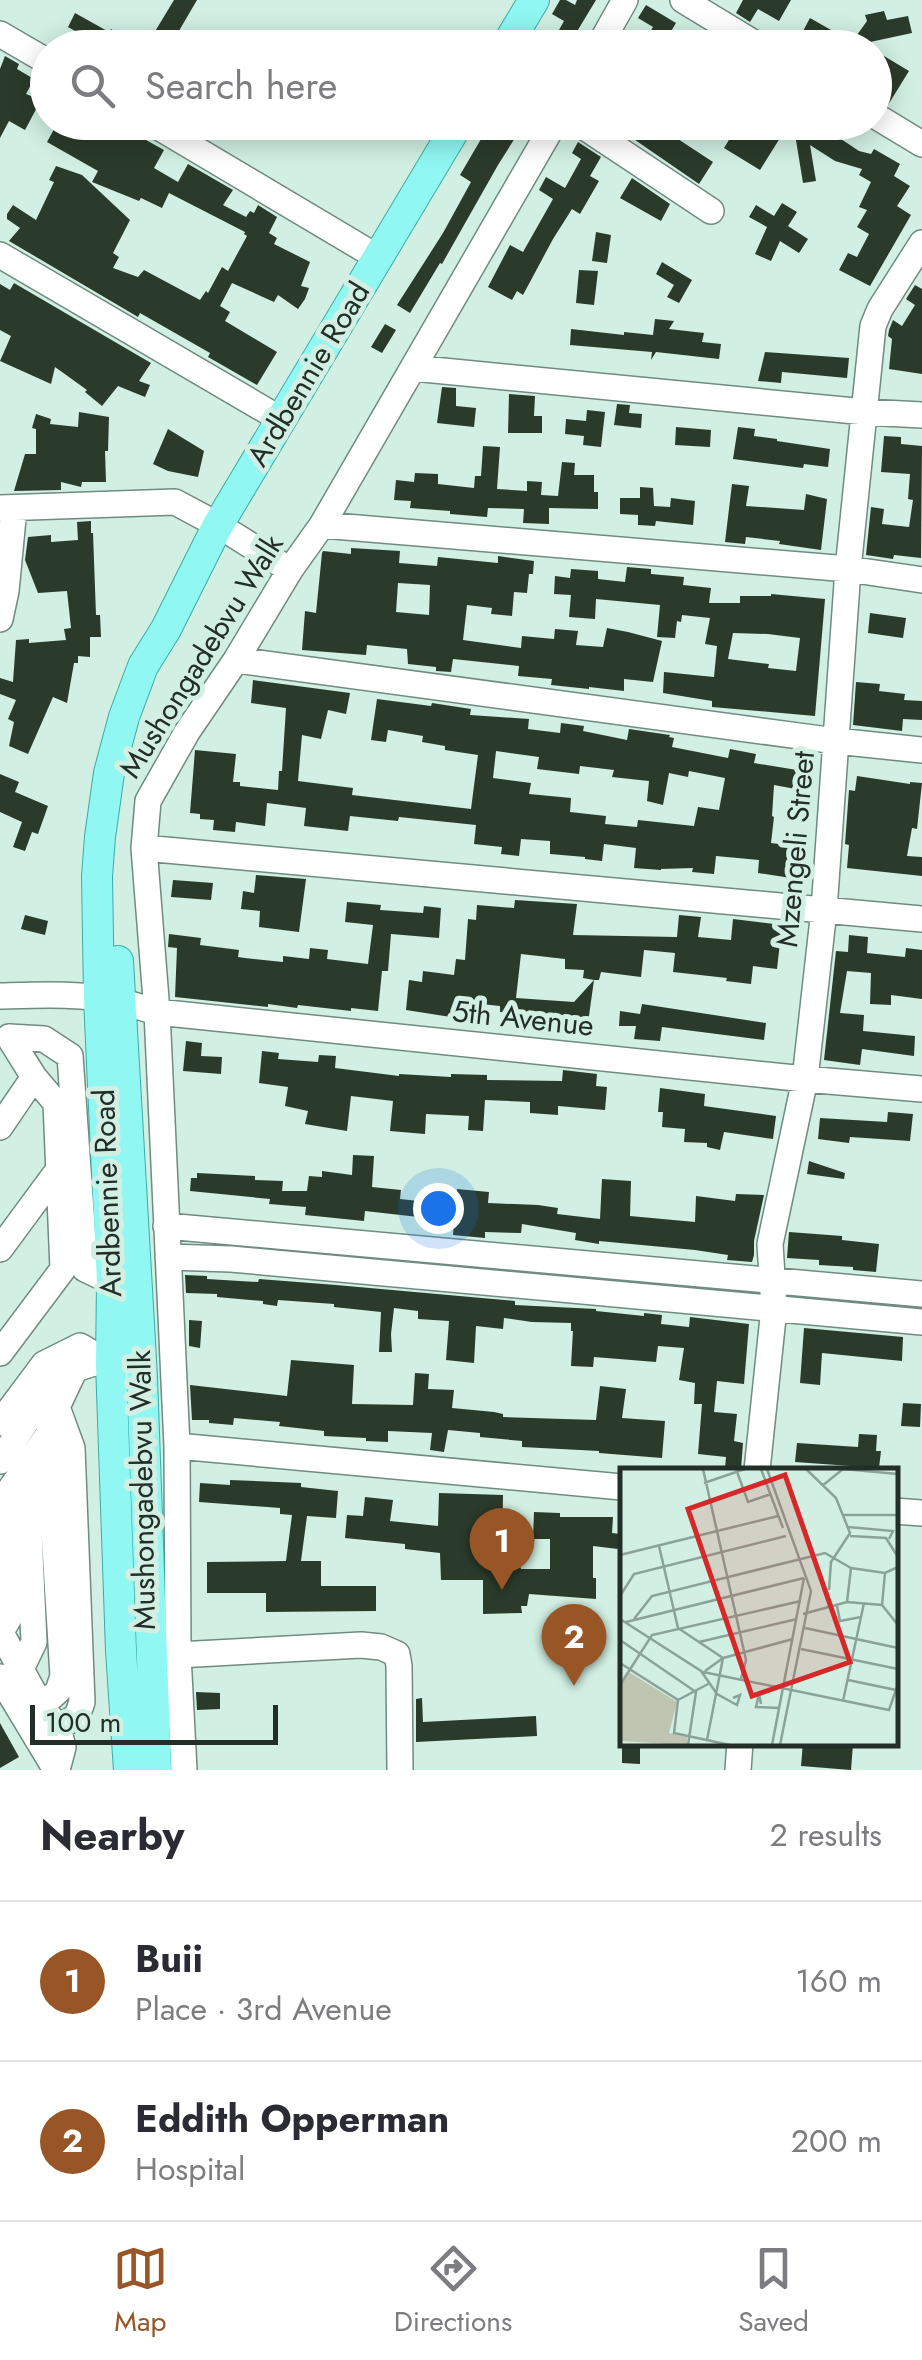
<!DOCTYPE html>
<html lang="en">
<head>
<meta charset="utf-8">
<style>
  body { margin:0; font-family:Jost,sans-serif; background:#f7f7f7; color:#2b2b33 }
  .scale { position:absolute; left:30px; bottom:25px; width:248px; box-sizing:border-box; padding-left:10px; border:5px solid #232e29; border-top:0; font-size:28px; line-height:35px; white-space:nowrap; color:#232e29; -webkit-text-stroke:8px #d1efe2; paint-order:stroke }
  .you { position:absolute; left:438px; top:1208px; width:35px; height:35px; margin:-25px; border:8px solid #fff; border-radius:50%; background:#1a73e8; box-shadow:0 0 0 15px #1a73e833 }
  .badge { display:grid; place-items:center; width:65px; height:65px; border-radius:50%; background:#985526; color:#fff; font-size:32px; font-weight:700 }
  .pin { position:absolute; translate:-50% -82px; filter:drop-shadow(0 2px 5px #0008) }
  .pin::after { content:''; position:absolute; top:52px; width:35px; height:30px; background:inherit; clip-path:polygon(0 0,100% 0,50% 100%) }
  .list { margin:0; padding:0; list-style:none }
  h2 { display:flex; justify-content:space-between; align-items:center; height:130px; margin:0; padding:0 40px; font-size:42px }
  h2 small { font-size:32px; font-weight:400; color:#7c7c81 }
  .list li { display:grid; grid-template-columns:65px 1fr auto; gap:30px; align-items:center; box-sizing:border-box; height:160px; padding:0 40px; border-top:2px solid #e1e1e2 }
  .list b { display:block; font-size:38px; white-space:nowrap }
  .list p { margin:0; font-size:32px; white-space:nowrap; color:#7c7c81 }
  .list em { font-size:32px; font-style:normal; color:#7c7c81 }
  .icon { flex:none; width:55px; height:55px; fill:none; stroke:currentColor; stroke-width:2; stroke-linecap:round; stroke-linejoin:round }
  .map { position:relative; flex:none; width:922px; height:1770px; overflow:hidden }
  .search { position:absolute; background:#fff; box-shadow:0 5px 25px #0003; left:30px; right:30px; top:30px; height:110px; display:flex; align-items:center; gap:25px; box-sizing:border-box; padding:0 35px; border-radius:55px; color:#7c7c81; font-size:38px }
  .sheet { height:450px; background:#fff }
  nav { display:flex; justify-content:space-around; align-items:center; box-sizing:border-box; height:140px; border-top:2px solid #e1e1e2; background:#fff; font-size:28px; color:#7c7c81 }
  nav a { display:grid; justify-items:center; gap:5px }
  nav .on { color:#985526 }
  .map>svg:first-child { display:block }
  .building { fill:#2b3b2b; fill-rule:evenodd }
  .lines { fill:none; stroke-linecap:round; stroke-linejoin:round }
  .minor-casing { stroke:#708b80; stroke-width:28 }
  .major-casing { stroke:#3aada6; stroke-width:32 }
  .minor { stroke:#fff; stroke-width:25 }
  .major { stroke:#90f7f2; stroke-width:30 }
  .labels { text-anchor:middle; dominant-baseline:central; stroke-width:10; stroke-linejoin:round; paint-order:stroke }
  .street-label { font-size:30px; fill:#232e29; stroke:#d1efe2 }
  .inset-road { fill:none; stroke:#8ba298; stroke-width:2.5 }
  .view { fill:#d62828; fill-opacity:0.15; stroke:#d62828; stroke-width:5 }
  .inset-edge { fill:none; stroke:#232e29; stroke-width:5 }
</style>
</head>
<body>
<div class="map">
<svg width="922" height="1770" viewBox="0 0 922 1770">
  <rect width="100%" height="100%" fill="#d1efe2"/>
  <path class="building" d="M174,0H197L169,48H145Z
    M560,0H566L575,5L577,0H596L567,48H549L564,21L552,14Z
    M743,0H791L779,21L758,9L750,22L736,13Z
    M646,5L676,23L661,48H641L653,27L638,18Z
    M884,11L887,20L908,16L912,33L856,45L861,48H826L802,33L810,18L852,42L867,21L865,15Z
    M75,13L109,32L111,29L139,48H105L68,27Z
    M874,50L909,71L888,105L874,97Z
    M5,56L19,64L17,69L34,79L26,94L41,100L25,130L9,121L0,138V69Z
    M58,122H134L139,133L137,135L164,150L154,168L178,182L188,164L233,190L223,205L246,217L250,211L254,213L258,205L277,217L269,233L277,238L274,244L310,262L301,286L309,288L305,299L298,309L278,295L274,302L232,283L220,306L230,312L225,321L277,352L257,385L208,357L210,353L140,313L138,317L9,241L20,228L7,219V214L13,205L36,220L54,182L49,180L56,166L82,175L130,220L113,253L119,257L113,268L138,277L144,270L200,300L206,291L208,293L222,267L228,271L247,236L244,234L245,232L169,193L162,208L141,198L139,201L92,182L98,171L47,142Z
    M491,122H525L498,165L442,264L440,263L410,313L397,305L443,233L471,182L460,175Z
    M609,122H652L713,162L699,184Z
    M740,122H790L760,170L724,148Z
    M793,122H806L833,140L835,135L859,151L871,154L874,149L900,164L894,176L910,186L897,206L911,215L870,286L839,270L848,253L857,257L869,234L857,227L867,210L859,207L871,182L859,175L862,169L835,161L810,145L816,181L803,183Z
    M578,142L601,157L590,176L599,181L580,214L572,209L553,239L523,295L517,291L512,300L488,287L510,245L523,252L553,199L539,190L546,177L565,188L581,159L572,153Z
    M632,178L670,204L661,221L620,198Z
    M782,203L797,212L788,226L808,239L799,253L780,241L771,261L755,254L767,227L749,217L756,205L774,216Z
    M596,232L611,235L607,263L592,261Z
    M662,262L692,280L679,303L667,297L674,285L656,274Z
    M579,270L598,271L594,305L576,303Z
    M14,283L151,363L139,381L150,385L145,397L118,386L102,406L85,392L87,390L55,367L51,384L0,361L11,336L0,330V284L10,290Z
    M915,285L922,289V374L889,369L892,339L888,336L889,330L893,320L902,326L915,305L906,299Z
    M655,319L674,321L669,329L704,333L702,342L721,344L719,359L656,352L651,360L652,352L570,345L571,329L624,335V332L653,335Z
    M385,324L396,330L382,353L371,347Z
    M765,352L849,358L847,378L782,372L781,383L758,381Z
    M442,387L456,388V406L476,408L474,427L437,423Z
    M509,394L535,396L534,416H542V433H508Z
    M617,404L630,405L629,413L642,414L641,428L614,425Z
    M587,410L605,412L601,447L583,445L584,436L565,434L566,419L586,421Z
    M79,412L109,417L108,451H105L106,482H82L81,487L61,482V490L14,491L25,454H36V429L32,428L36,414L51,419L50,424L78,427Z
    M676,427L711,430L710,447L675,445Z
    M738,427L755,429L754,436L777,439V441L830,449L828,467L804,464L803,468L733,459Z
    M168,429L204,451L198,477L168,471L153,464Z
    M884,436L901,437V444L922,446L921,558L894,555L893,559L866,555L871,507L884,509L882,524L909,527L913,500L908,499L910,474L881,472Z
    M483,446L500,447L497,489L527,491V481L542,482L541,495L558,496L562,462L575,463L574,475H594V492H598V509L549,508V524L523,523L524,509L488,508L487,517L450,514V511L410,508L411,501L394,500L396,480L414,482L415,473L438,474V484L474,488L475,476H481Z
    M732,484L749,486L746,506L804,510L806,494L827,499L821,550L779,544L780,541L746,537L745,544L725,542Z
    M640,487L653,488L654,506L670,507L671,498L695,501L693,525L656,521L655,526L638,525V515L620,514V498H640Z
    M91,521V533H93L96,615H100L101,637H90V657L78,656V663H74L67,703L53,697L28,754L9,746L14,722L8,719L16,700L0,694V678L13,682L16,640L29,639V643L66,640L64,629L71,628L67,591L38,593L25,560L28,537L51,535V542L78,540L77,522Z
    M351,548L400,551L399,563L437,566L438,557L498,563V556L534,561L533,574H529L527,593L514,592L512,616L491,614L492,608L467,605L463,640L521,648L522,636L554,639L555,629L578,631L576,645L603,647L607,628L628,632L662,641L653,682L624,679V691L589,687V689L551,685L552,679L518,676L519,666L453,659L451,672L436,671V667L408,664L407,649L367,645L366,655L302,650L305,611L316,613L322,553L323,551L351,554ZM398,583L430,585L429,615L396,612Z
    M627,567L651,569V574L684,577L683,585L711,588L709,603H740V596H771V594L825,599L815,716L712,707V701L663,693L664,672L714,677L717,646L705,644L710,618L682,615L681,622L677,621L675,638L657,637L660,605L596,599L595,619L569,617L571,595L554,594L555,576L570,578L571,569L598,571V579L625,582ZM733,633L768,634L800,638L796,671L768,668L769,664L728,659Z
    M870,613L906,618L903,638L868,633Z
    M253,680L350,693L346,714L328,710L321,739L302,735L298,781L353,788L352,795L471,809L478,755L445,750V746L422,742L423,736L388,730L386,742L371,740L377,699L431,706L432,703L471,709L470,715L529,719L528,729L560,733L561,723L584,726L583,731L627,740L629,729L670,735L669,737L674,738L672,747L728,758L730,749L756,754L754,763L803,771L801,790L774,785L772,816L774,817L771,843L794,846L791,878L758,873L759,860L716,856L714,874L692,872L693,868L661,869V870L634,868L636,848L604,844L602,861L585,859V857L550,854V841L521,839L519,856L501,854L502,847L474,844L476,825L399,817L398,821L350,816L348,831L304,826L306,808L267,803L265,826L236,822L235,832L213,830L214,820L200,819V814L190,813L195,750L236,754L233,782H240V786L278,790L279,771H282L286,708L251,703ZM496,751L539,757L537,769L579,774L580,766L614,770L612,777L649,781L647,801L663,805L669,773L688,777L689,771L725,778L719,810L698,807L694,826L638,820L637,827L605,824L606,816L570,812L571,798L529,794L531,783L493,778Z
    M856,682L880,684L879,691L905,694L904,700L922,701V720L903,719L902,731L853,725Z
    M0,774L19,782L15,792L48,806L38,834L32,832L25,851L13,847L22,822L0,812Z
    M857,776L910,784V782L922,783L917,829L912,828L907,856L922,857V876L847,868L849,845L845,844L849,790L855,791Z
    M256,875L306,879L299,932L259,927L260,911L241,909L243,891L254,893Z
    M173,880L213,883L211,900L171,897Z
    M515,900L577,904L573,935L677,937L679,915L701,917L698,937L731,940L733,919L782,925L777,969L753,966L751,984L726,981L727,978L673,972L675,953L644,950L641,977L601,972L599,980H594L588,1023L575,1021L574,1032L558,1030L560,1015L500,1012V1006L472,1003L470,1020L406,1010L409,980L422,982L423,971L454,975L456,959L465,960L468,919L476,920L477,905L514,908ZM521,954L565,959V969L584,970L583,978L594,980L574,1002L516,998Z
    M347,902L381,905L380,910L423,913L424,906L441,908L439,938L391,934L388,971H382L378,1011L351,1008V1011L298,1005L297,1008L268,1004V1007L175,997L177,948L168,947L169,934L201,938L200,945L239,950L238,957L245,958L283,962V956L309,959L310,948L328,950L327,959L368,964L373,925L345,922Z
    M25,915L48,921L45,935L21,929Z
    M849,935L868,937L867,953L905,957L906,948L922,950V999L891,995V1005L870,1004L871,973L847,971L840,1013L864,1015L863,1031L915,1036L914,1056L862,1049L860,1065L824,1060L836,951L848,952Z
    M642,1004L766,1023L764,1040L662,1027L660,1041L634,1039L636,1026H619L620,1011L640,1014Z
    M186,1041L202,1043L201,1056L222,1057L221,1074L183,1071Z
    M262,1051L279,1053L278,1059L318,1062L319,1055L336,1056L335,1068L399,1076V1074L451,1077V1074L487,1075V1080L562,1081L563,1070L597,1074L596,1086L607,1087L605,1110L558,1106V1115L530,1113V1102L485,1100L483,1131L468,1130L469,1116L426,1114L425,1134L390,1131L393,1101L351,1096L347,1131L305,1124L308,1111L285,1106L288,1087L259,1083Z
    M660,1088L705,1094L704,1106L776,1116L773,1139L724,1132L720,1150L707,1147V1143L684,1142L685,1129L662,1127L663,1112H658Z
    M888,1112L913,1114L910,1141L850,1137L849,1143L818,1139L820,1118L887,1122Z
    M353,1155L374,1156L372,1187L401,1190L400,1199L428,1202L429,1193L456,1196L457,1189L489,1192L488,1203L538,1205L558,1208L557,1214L600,1219L602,1179L631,1181L630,1216L695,1222L696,1196L735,1201L736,1194L764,1195L754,1241V1255L752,1262L727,1260L728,1255L695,1250L599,1241V1244L575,1240L576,1233L522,1224L521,1233L485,1232V1238L453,1235L454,1221L365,1211L364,1221L305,1215L306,1207L269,1204L270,1199L190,1191L191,1178H197V1173L255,1176V1180L283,1181L282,1191H307L309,1176L322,1177V1171L352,1175Z
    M809,1161L845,1173L844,1179L807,1174Z
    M789,1232L842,1236V1240L879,1244L876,1272L853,1270V1267L819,1265V1260L787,1258Z
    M185,1275L207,1276V1279L258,1282L259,1279L336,1285L515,1301V1305L596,1309V1311L644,1316V1313L662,1315L661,1324L689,1327L690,1317L749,1324L744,1384L717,1381L714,1412L737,1414L734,1441L743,1443L741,1469L725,1468L726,1457L698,1454L702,1404H694L695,1383L679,1380L684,1348L658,1346L656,1362L594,1357L593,1367L571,1366L573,1331H571V1323L532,1322L504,1318L503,1329L476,1326L474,1363L446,1360L449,1321L418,1319V1311L394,1308L391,1334L392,1352H379L381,1312L334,1307V1304L278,1300L277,1306L263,1304V1301L217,1297V1294L186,1293Z
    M189,1320L202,1321L200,1348L189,1346Z
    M804,1328L903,1337L902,1361L822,1353L820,1385L800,1383Z
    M291,1360L354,1365L352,1404L413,1405L415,1373L429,1374L428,1389L454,1390L452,1408L494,1412L503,1414V1417L596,1420L600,1386L626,1389L622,1418L665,1421L662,1458L599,1453V1451L522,1447V1441L480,1437V1433L448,1430L444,1452L430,1450L432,1433L388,1431V1442L366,1441V1438L324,1436V1431L279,1426L280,1422L234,1418L233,1425L209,1423V1420H192L190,1385L287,1396Z
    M903,1403L921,1404L920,1427L901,1426Z
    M859,1434L877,1435L876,1451H881L879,1468L795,1462L797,1443L858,1447Z
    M230,1480L301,1483V1487L338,1491L336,1518L307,1516L301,1561H321V1586H376V1611L266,1612V1593H207V1562L286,1561L292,1515L280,1514V1508L199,1502L200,1483L230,1485Z
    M439,1493L503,1495L502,1566H520L521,1569H550V1539H533L534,1512L560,1513V1517H613L612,1533L620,1534L618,1549L593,1546V1578H596V1599L529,1594L527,1606H521L522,1613L483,1614V1580H441L440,1553L405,1549V1544L345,1538L347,1515L363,1516L365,1497L393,1500L390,1521L438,1526Z
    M196,1692L220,1693V1709L197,1710Z
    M422,1698L423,1722L536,1716L537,1736L416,1742V1699Z
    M0,1723L19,1757L0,1768Z
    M622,1742H640V1764L622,1763Z
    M803,1742L853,1744L851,1770L801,1766Z"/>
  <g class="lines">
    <g class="minor-casing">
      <path id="minor" d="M683,0L762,48
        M0,34L48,62
        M598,48L625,0
        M874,115L922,144
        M150,122L377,257
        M577,122L711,211
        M0,255L282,420
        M413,368L865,412L922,415
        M0,508L175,502L218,525L290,570
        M322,525L848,569L922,580
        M0,619L6,591L14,508
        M236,660L836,741L922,750
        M144,848L922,919
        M0,996C39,995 81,993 119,1001C132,1004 145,1009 157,1012L805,1079L922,1089
        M9,1037L44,1039L70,1056L85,1269L112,1282
        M0,1127L34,1077
        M166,1226L922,1294
        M0,1249L59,1169
        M168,1257L231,1259L922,1322
        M0,1353L63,1269L56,1103L34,1077L9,1037
        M57,1407L72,1448L82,1702L77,1716L58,1728
        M0,1423L44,1364L80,1346L104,1360
        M177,1446L622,1487
        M0,1461L57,1375L68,1371
        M757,1470L774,1308L770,1244L805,1079L824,910L848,569L873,326L880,309L922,243
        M0,1504L48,1435L57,1407L75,1369L104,1360L126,1369
        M894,1511L922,1513
        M0,1631L41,1706L58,1728L63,1747L57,1770
        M1,1632L10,1616L11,1604L5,1497
        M178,1655L361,1645L381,1647L397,1654L399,1666L400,1770
        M21,1669L34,1642L26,1465
        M0,1677L56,1770
        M41,1706L58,1691L63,1676L48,1435
        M184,1770L178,1655L177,1446L157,1012L144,848L148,801L187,732L236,660L290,570L322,525L555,122
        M738,1770L740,1742"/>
    </g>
    <g class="major-casing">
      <path id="major" d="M505,48L534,0
        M118,961L142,1376L156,1770
        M129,1770L121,1651L111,1363L112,1282L99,998L97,876L100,837L109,773L124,717L143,666L166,629L218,525L459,122"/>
    </g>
    <use href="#minor" class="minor"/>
    <use href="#major" class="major"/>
  </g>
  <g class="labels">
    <g class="street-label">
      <text transform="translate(308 374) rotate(-59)">Ardbennie Road</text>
      <text transform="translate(201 656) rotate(-58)">Mushongadebvu Walk</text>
      <text transform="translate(795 849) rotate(-85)">Mzengeli Street</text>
      <text transform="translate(523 1018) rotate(6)">5th Avenue</text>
      <text transform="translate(107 1193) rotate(-92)">Ardbennie Road</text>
      <text transform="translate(142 1490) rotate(-91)">Mushongadebvu Walk</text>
    </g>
  </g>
  <g transform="translate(620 1468)">
    <rect width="278" height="278" fill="#d1efe2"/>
    <path d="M9,204L57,234L49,265L67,269V277L0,273V218Z" fill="#bfc5b1"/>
    <path class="inset-road" d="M83,1L126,192L121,211M116,1L128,34L151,26M141,1L163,60M147,1L191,123L160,277M186,1L216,30L230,65L211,94L209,122M84,15L125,1M202,18L223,1L278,6M224,47H278M228,59L273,63L269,71M230,68L266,70L278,89M39,78L58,160L103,190L85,203M0,87L158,48M0,128L14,106L166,68M227,134L231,100M262,137L265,105M217,138L220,153L241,149M183,146L227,134L262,137L278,157M0,151L81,203L97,226L117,237L120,227L113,230M14,151L32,128L205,85L231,100L265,105L278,99M6,154L184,110M185,160L278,180M0,172L76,224L68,277M79,174L177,151M181,181L278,201M0,195L58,232L54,265L110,277M83,204L269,242L278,216M228,212L276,222M0,217L32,167L181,133M58,232L90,215M223,233L244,135M141,236L139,226L136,239L159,240M87,272L103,190L173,171M152,277L184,110"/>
    <path class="view" d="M165,7L230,194L132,228L68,41Z"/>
    <rect width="278" height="278" class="inset-edge"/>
  </g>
</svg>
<div class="scale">100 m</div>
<div class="you"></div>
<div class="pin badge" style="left:502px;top:1590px">1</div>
<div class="pin badge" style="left:574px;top:1686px">2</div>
<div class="search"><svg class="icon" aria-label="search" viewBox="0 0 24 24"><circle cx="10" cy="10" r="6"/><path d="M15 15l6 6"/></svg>Search here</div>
</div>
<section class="sheet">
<h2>Nearby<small>2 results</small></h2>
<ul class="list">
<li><span class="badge">1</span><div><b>Buii</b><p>Place · 3rd Avenue</p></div><em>160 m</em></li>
<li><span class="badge">2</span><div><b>Eddith Opperman</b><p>Hospital</p></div><em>200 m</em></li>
</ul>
</section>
<nav>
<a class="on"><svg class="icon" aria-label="map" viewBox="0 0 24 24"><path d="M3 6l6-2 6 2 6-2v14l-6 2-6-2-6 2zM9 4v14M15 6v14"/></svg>Map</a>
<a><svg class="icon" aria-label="directions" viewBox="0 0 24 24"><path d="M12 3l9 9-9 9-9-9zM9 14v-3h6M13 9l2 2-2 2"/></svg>Directions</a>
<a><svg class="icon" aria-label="saved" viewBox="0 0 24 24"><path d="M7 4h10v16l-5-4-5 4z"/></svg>Saved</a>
</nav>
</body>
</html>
